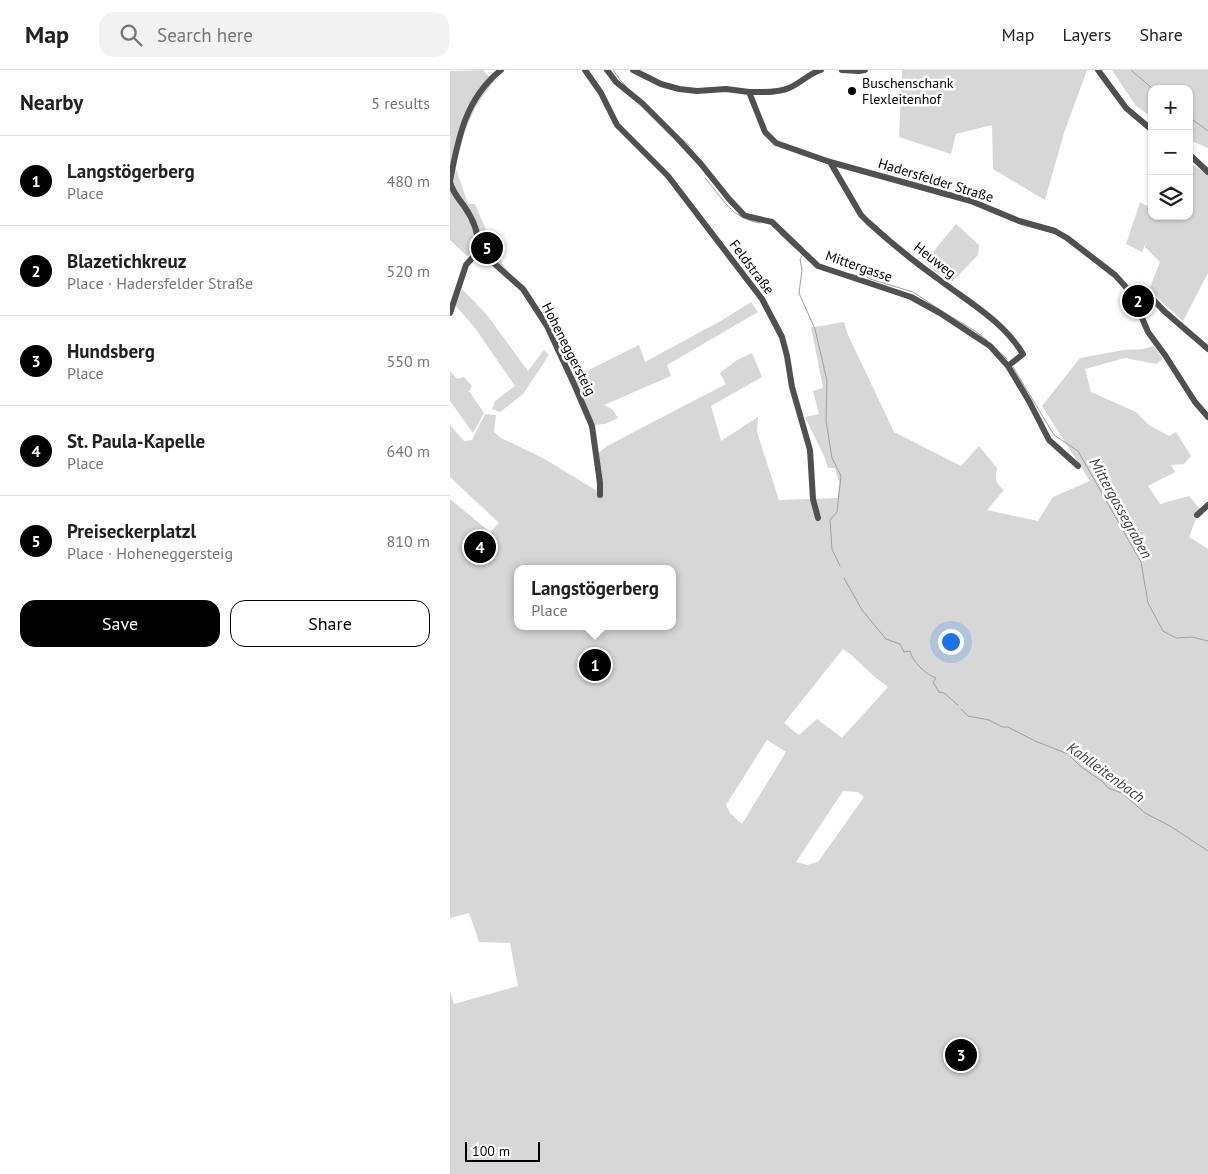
<!DOCTYPE html>
<html lang="en">
<head>
<meta charset="utf-8">
<style>
  body { margin:0; font-family:"PT Sans",sans-serif; background:#f2f2f2; color:#202124 }
  .controls { position:absolute; right:15px; top:15px; display:grid; overflow:hidden; border-radius:10px; box-shadow:0 1px 4px #0004 }
  .controls button { width:45px; height:45px; display:grid; place-items:center; padding:0; border:0; border-bottom:1px solid #e0e0e0; background:#fff; color:#202124; font:25px sans-serif }
  .scale { position:absolute; left:15px; bottom:12px; width:75px; box-sizing:border-box; padding-left:5px; border:2px solid #000; border-top:0; font-size:14px; line-height:18px; white-space:nowrap; color:#000; -webkit-text-stroke:4px #fff; paint-order:stroke }
  .you { position:absolute; left:500px; top:571px; width:18px; height:18px; margin:-12px; border:4px solid #fff; border-radius:50%; background:#1a73e8; box-shadow:0 0 0 8px #1a73e833 }
  .badge { display:grid; place-items:center; width:32px; height:32px; border-radius:50%; background:#000; color:#fff; font-size:16px; font-weight:700 }
  .pin { position:absolute; translate:-50% -50%; border:2px solid #fff; box-shadow:0 1px 5px #0006 }
  .popup { position:absolute; left:64px; top:495px; width:162px; height:65px; box-sizing:border-box; display:grid; place-content:center; border-radius:10px; background:#fff; filter:drop-shadow(0 1px 4px #0005); font-size:16px; white-space:nowrap; color:#757577 }
  .popup b { font-size:19px; color:#202124 }
  .popup::after { content:''; position:absolute; left:50%; top:100%; margin-left:-10px; border:10px solid transparent; border-top-color:#fff }
  .list { margin:0; padding:0; list-style:none }
  h2 { display:flex; justify-content:space-between; align-items:center; height:65px; margin:0; padding:0 20px; font-size:21px }
  h2 small { font-size:16px; font-weight:400; color:#757577 }
  .list li { display:grid; grid-template-columns:32px 1fr auto; gap:15px; align-items:center; box-sizing:border-box; height:90px; padding:0 20px; border-top:1px solid #e0e0e0 }
  .list b { display:block; font-size:19px; white-space:nowrap }
  .list p { margin:0; font-size:16px; white-space:nowrap; color:#757577 }
  .list em { font-size:16px; font-style:normal; color:#757577 }
  .actions { display:flex; gap:10px; padding:15px 20px }
  .actions a { flex:1; padding:11px 0; border:1px solid #000; border-radius:15px; text-align:center; font-size:18px; color:#000 }
  .actions .main { background:#000; color:#fff }
  .icon { flex:none; width:28px; height:28px; fill:none; stroke:currentColor; stroke-width:2; stroke-linecap:round; stroke-linejoin:round }
  .map { position:relative; flex:none; width:758px; height:1104px; overflow:hidden }
  header { display:flex; align-items:center; gap:30px; box-sizing:border-box; height:70px; padding:0 25px; background:#fff; border-bottom:1px solid #e0e0e0 }
  header strong { font-size:24px }
  nav { display:flex; gap:28px; margin-inline-start:auto; font-size:18px }
  .search { width:350px; height:45px; background:#f2f2f2; display:flex; align-items:center; gap:12px; box-sizing:border-box; padding:0 18px; border-radius:15px; color:#757577; font-size:19px }
  main { display:flex }
  aside { flex:1; background:#fff }
  .map>svg:first-child { display:block }
  .green { fill:#d7d7d7; fill-rule:evenodd }
  .lines { fill:none; stroke-linecap:round; stroke-linejoin:round }
  .stream { stroke:#9e9e9e; stroke-width:1 }
  .minor { stroke:#505050; stroke-width:6 }
  .poi-dot { fill:#000; stroke:#fff; stroke-width:2 }
  .labels { text-anchor:middle; dominant-baseline:central; stroke-width:5; stroke-linejoin:round; paint-order:stroke }
  .poi-label { font-size:14px; fill:#000; stroke:#fff; text-anchor:start }
  .street-label { font-size:14px; fill:#000; stroke:#fff }
  .water-label { font-size:15px; font-style:italic; fill:#3f3f3f; stroke:#fff }
</style>
</head>
<body>
<header>
<strong>Map</strong>
<div class="search"><svg class="icon" aria-label="search" viewBox="0 0 24 24"><circle cx="10" cy="10" r="6"/><path d="M15 15l6 6"/></svg>Search here</div>
<nav><a>Map</a><a>Layers</a><a>Share</a></nav>
</header>
<main>
<aside>
<h2>Nearby<small>5 results</small></h2>
<ul class="list">
<li><span class="badge">1</span><div><b>Langstögerberg</b><p>Place</p></div><em>480 m</em></li>
<li><span class="badge">2</span><div><b>Blazetichkreuz</b><p>Place · Hadersfelder Straße</p></div><em>520 m</em></li>
<li><span class="badge">3</span><div><b>Hundsberg</b><p>Place</p></div><em>550 m</em></li>
<li><span class="badge">4</span><div><b>St. Paula-Kapelle</b><p>Place</p></div><em>640 m</em></li>
<li><span class="badge">5</span><div><b>Preiseckerplatzl</b><p>Place · Hoheneggersteig</p></div><em>810 m</em></li>
</ul>
<div class="actions"><a class="main">Save</a><a>Share</a></div>
</aside>
<div class="map">
<svg width="758" height="1104" viewBox="0 0 758 1104">
  <rect width="100%" height="100%" fill="#fff"/>
  <path class="green" d="M33,0L44,11L26,36L15,61L5,96L18,134H25L40,169H45L52,194L59,202C43,200 30,175 25,161L27,179L21,185L17,186L0,170V1Z
    M452,0H637L614,63L595,130L543,99L542,55L506,64L501,84L449,67Z
    M662,0H758V78L739,70V19H702V47L686,36Z
    M739,92L758,105V203L733,251L699,220L710,192L695,177L697,170L692,182L676,174L690,132L697,136L702,128V146H739Z
    M506,154L529,175L528,185L502,212L484,201L475,192Z
    M12,219L37,245L78,301L94,280L99,285L73,324L50,342L42,339L45,331L65,316L25,258L5,235Z
    M301,232L308,242L217,295L221,306L154,335L163,340L168,348L155,354L145,355L119,310L189,275L195,292L274,249Z
    M394,252L398,265L444,362L511,396L529,376L547,398C545,409 545,413 554,420L537,440L588,451L603,427L640,411L592,336L630,288L674,280L693,279L704,276L713,289L706,294L675,288L635,299L641,322L686,342L699,355L719,366L726,362L741,386L734,394L721,395L725,402L698,416L710,434L739,426L750,439L739,467L758,479V1104H0V921L4,934L68,916L60,873L29,872L19,843L0,848V429L40,462L49,453L0,407V355L14,371L22,370L35,344L46,345L44,362L51,368L93,388L147,421L145,386L157,376L276,314L270,303L287,290L302,283L312,307L261,336L271,371L308,347L307,362L329,430L388,428L389,412L385,398H378L374,386L355,347L369,344L363,321L373,318L361,257C373,257 382,253 394,252ZM68,499H222V556H68ZM393,579L398,583H399L425,607L438,617L392,668L367,649L349,665L334,653ZM317,670L336,682L292,754L280,743L276,735ZM393,721L408,722L414,727L368,792L357,795L346,792Z
    M0,301L7,309L14,307L22,316L19,321L34,343L23,363L0,331Z"/>
  <g class="lines">
    <path class="stream" d="M163,0L171,11L178,18
      M681,0L703,19
      M739,47L758,61
      M232,69L239,75
      M255,108C274,129 280,148 310,153
      M330,164L345,178
      M352,186L350,189L352,200L349,223L365,259L377,311L376,351L382,388L391,406L387,442L380,450L382,479L390,496
      M401,204L408,206L414,205L420,209L463,222L489,239
      M492,241L525,261L537,270
      M545,278L557,289
      M563,297L604,365L628,381L691,492L698,533L713,561L726,568L742,567L758,571
      M394,508L412,540L436,569L450,574L454,582L460,581C462,591 476,605 486,608L483,612L489,622L494,623L508,635
      M511,639L518,646L539,650L552,657H558L585,671L618,684L630,696L653,712L658,718L672,723L695,743L720,756L758,781"/>
    <path class="minor" d="M135,0L151,23L167,55L218,106L312,229L332,267L337,286L342,317L360,380L363,429L368,448
      M157,0L166,12L192,33L227,68L251,94L279,129L294,145L300,147L322,152L368,196L461,227L490,243L540,276L558,296L579,331L599,370L628,396
      M183,0L211,14L229,19L247,21L276,19L299,22L315,62L326,73L380,92L521,131L569,151L605,161L617,168L665,205L675,216L684,229L698,262L715,285L745,332L758,347
      M392,0L409,1L415,0
      M648,0L676,38L702,60
      M299,22C312,22 327,23 339,18C351,13 358,4 371,0
      M739,84L758,102
      M380,92L411,145L418,152C440,172 463,191 487,208C518,232 552,250 573,284L558,296
      M0,111C8,69 15,29 51,0
      M0,112C2,121 8,128 14,136C24,150 29,163 29,180L73,219L97,256L124,314L142,356L150,413V425
      M684,229L694,223H697L714,241L758,279
      M0,243L16,195L29,180
      M747,445L758,435"/>
  </g>
  <circle class="poi-dot" cx="402" cy="21" r="5"/>
  <g class="labels">
    <g class="poi-label">
      <text x="412" y="13">Buschenschank<tspan x="412" dy="16">Flexleitenhof</tspan></text>
    </g>
    <g class="street-label">
      <text transform="translate(486 110) rotate(17)">Hadersfelder Straße</text>
      <text transform="translate(485 190) rotate(38)">Heuweg</text>
      <text transform="translate(409 196) rotate(19)">Mittergasse</text>
      <text transform="translate(302 197) rotate(53)">Feldstraße</text>
      <text transform="translate(119 279) rotate(63)">Hoheneggersteig</text>
    </g>
    <g class="water-label">
      <text transform="translate(671 438) rotate(61)">Mittergassegraben</text>
      <text transform="translate(656 702) rotate(36)">Kahlleitenbach</text>
    </g>
  </g>
</svg>
<div class="controls">
<button>+</button>
<button>−</button>
<button><svg class="icon" aria-label="layers" viewBox="0 0 24 24"><path d="M12 4l9 5-9 5-9-5zM3 14l9 5 9-5"/></svg></button>
</div>
<div class="scale">100 m</div>
<div class="you"></div>
<div class="pin badge" style="left:145px;top:595px">1</div>
<div class="popup"><b>Langstögerberg</b>Place</div>
<div class="pin badge" style="left:688px;top:231px">2</div>
<div class="pin badge" style="left:511px;top:985px">3</div>
<div class="pin badge" style="left:30px;top:477px">4</div>
<div class="pin badge" style="left:37px;top:178px">5</div>
</div>
</main>
</body>
</html>
